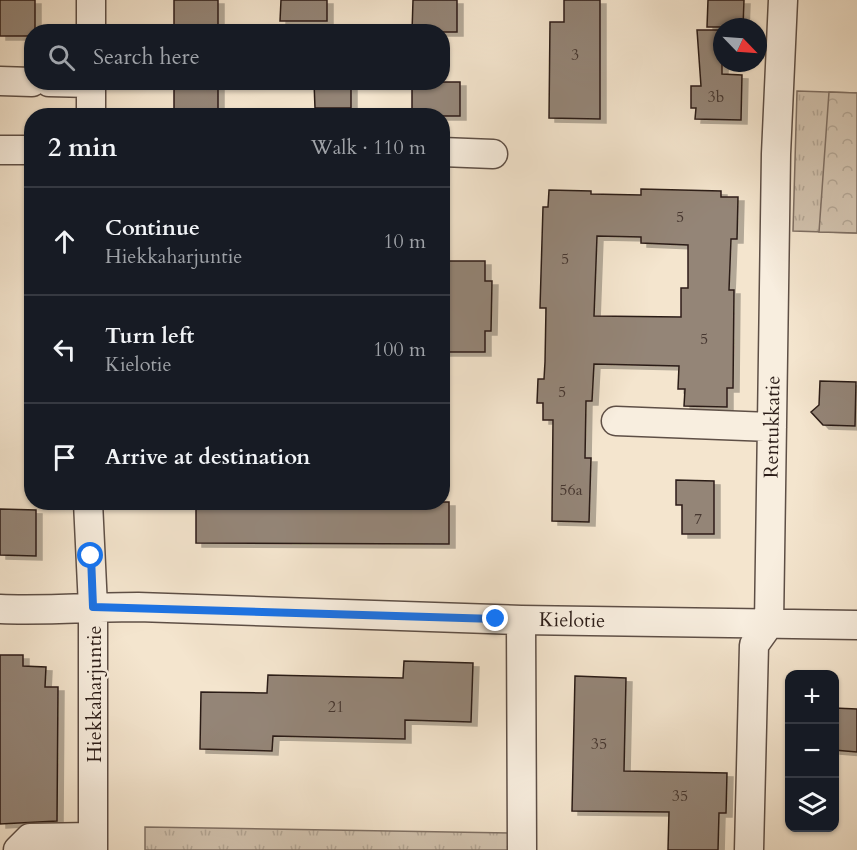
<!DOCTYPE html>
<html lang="en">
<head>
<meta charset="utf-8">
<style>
  body { margin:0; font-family:Cardo,serif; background:#20242c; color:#f1f3f6 }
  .controls { position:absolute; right:18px; bottom:18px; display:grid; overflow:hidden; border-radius:12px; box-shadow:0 2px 4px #0004 }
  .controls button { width:54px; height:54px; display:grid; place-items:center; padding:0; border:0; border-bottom:2px solid #363941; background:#171b24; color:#f1f3f6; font:30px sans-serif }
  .compass { position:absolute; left:713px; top:18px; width:54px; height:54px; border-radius:50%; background:#171b24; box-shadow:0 2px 4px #0004; rotate:115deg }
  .stop { position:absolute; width:18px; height:18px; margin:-14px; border:4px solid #1a73e8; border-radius:50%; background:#fff }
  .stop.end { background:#1a73e8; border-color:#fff; box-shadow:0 2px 6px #0008 }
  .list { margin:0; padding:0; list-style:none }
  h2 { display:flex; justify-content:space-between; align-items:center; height:78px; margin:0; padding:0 24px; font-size:26px }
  h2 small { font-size:20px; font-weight:400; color:#9ea1a6 }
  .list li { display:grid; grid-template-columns:39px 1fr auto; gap:18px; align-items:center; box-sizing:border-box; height:108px; padding:0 24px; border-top:2px solid #363941 }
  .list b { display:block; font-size:22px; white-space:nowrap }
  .list p { margin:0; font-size:20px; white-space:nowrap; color:#9ea1a6 }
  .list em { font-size:20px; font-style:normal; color:#9ea1a6 }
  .icon { flex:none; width:33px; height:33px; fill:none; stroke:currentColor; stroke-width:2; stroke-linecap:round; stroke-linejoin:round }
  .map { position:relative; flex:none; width:857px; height:850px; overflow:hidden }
  .search { position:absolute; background:#171b24; box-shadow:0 2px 4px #0004; left:24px; top:24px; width:426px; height:66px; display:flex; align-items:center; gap:15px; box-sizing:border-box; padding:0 21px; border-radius:24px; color:#9ea1a6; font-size:22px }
  .panel { position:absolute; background:#171b24; box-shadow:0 2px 4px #0004; left:24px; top:108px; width:426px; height:402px; border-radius:24px }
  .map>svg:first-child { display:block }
  .grass { fill:url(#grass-tufts); stroke:#7f7064; stroke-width:1.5 }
  .forest { fill:url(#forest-crowns); stroke:#7f7064; stroke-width:1.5 }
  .building { fill:#948577; stroke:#2c1d18; stroke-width:1.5; fill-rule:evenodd; filter:url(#shadow) }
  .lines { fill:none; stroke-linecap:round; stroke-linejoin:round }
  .minor-casing { stroke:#5e4f46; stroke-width:31 }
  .minor { stroke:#f8eedf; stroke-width:28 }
  .route { stroke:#1a73e8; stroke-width:8 }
  .labels { text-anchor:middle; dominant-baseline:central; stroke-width:5; stroke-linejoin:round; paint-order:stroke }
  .number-label { font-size:16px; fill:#463730 }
  .street-label { font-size:20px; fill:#2c1d18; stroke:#f8eedf }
</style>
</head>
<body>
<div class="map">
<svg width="857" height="850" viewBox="0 0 857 850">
  <defs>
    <pattern id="grass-tufts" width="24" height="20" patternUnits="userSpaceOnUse" patternTransform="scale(1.5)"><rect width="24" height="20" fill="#d2c3af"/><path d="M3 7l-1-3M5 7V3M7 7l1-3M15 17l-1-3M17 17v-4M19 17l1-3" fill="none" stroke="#b4a796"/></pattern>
    <pattern id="forest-crowns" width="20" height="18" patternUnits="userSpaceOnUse" patternTransform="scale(1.5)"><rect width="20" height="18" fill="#d2c3af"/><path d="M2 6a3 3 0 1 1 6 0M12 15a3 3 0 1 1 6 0" fill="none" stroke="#b4a796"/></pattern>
    <filter id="shadow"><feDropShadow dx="6" dy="4" stdDeviation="0" flood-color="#0004"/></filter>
  </defs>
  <rect width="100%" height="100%" fill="#f4e5ce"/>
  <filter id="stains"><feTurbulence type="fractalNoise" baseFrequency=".00333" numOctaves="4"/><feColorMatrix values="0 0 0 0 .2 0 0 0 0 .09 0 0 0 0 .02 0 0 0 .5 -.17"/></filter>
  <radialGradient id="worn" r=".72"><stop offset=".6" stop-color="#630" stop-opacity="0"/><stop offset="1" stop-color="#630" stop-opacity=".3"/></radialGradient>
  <path class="grass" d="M797,91L857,93V233L793,231Z
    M145,827L512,833V850H145Z"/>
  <path class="forest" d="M829,92L857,93V233L819,232Z"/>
  <path class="building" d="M0,0H35V32H32V36H0Z
    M174,0H218V32H174Z
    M281,0H327V21H280Z
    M413,0H457V32H412Z
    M564,0H600V119L549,118L550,22H564Z
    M708,0H744L743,27H707Z
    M697,30H722V74L742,75L741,120L695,119L696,108H691V86H701Z
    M174,82H218V114H174Z
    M314,82H351V108H315Z
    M412,82H460V116H412Z
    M641,189L721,191V197H738L737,239H731L729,290H734L733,388H727V407L684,406L685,389H678L679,366L594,364L592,401H586L585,458H591L589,522L552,521L553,420H543V403H537L538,379H544L545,362L546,308H540L543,207H548L549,190L591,191V194L641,195ZM597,236L641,237V243L688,245V288H681V317L594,316Z
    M442,261H485V281H492L491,331H485V352H442Z
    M820,381L856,382L855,426L823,425L811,412L819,405Z
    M676,480L714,481V534H682V505H676Z
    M196,502H449V544L196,543Z
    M0,509L36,510V556L0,555Z
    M0,655H23V666L46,667L45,687H58L57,821L0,824Z
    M404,661L473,663L471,722L405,720V739L273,736L272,751L200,749L201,692L267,693L268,675L403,678Z
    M575,676L626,678L624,771L727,773L726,813H719L718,850H668L669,812L572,811Z
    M834,708L857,709V752L834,750Z"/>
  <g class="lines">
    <g class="minor-casing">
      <path id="minor" d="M91,0V32
        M0,81L32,82
        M49,82L91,83
        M91,116V82
        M0,150H32
        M442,152L493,154
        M616,421L772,427
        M88,502L93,607V850
        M0,609C46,611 92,607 138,607L521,620L857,625
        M521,620L522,850
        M18,850L30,838L93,837
        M749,850L754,645L769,624L776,154L783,0"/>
    </g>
    <use href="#minor" class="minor"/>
  </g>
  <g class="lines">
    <path class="route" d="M91,556L93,607L496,619"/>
  </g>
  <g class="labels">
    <g class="number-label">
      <text x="575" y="55">3</text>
      <text x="716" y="97">3b</text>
      <text x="680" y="217">5</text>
      <text x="565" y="259">5</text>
      <text x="704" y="339">5</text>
      <text x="562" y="392">5</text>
      <text x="571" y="490">56a</text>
      <text x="698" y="519">7</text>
      <text x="336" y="707">21</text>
      <text x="599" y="744">35</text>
      <text x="680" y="796">35</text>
    </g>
    <g class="street-label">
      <text transform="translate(772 427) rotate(-89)">Rentukkatie</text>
      <text transform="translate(572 620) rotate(1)">Kielotie</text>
      <text transform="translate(94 694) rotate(-90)">Hiekkaharjuntie</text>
    </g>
  </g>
  <rect width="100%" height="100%" filter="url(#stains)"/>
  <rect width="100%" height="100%" fill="url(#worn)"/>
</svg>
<div class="controls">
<button>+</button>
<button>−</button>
<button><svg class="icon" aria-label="layers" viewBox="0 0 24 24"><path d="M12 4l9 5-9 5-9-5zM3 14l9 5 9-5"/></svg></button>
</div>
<svg class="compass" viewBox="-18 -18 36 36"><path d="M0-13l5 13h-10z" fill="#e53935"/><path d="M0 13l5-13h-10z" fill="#9ea1a6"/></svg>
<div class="stop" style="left:91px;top:556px"></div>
<div class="stop end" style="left:496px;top:619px"></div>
<div class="search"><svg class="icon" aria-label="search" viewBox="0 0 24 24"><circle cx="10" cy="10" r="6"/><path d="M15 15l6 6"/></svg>Search here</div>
<section class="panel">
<h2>2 min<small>Walk · 110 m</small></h2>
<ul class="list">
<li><svg class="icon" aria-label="ahead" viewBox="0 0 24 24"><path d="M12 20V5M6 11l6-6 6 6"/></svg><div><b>Continue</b><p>Hiekkaharjuntie</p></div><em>10 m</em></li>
<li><svg class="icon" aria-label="left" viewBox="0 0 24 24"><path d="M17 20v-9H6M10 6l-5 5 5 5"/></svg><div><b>Turn left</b><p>Kielotie</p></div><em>100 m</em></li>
<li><svg class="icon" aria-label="arrive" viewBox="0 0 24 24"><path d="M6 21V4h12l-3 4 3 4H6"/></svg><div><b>Arrive at destination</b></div></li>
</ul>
</section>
</div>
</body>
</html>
